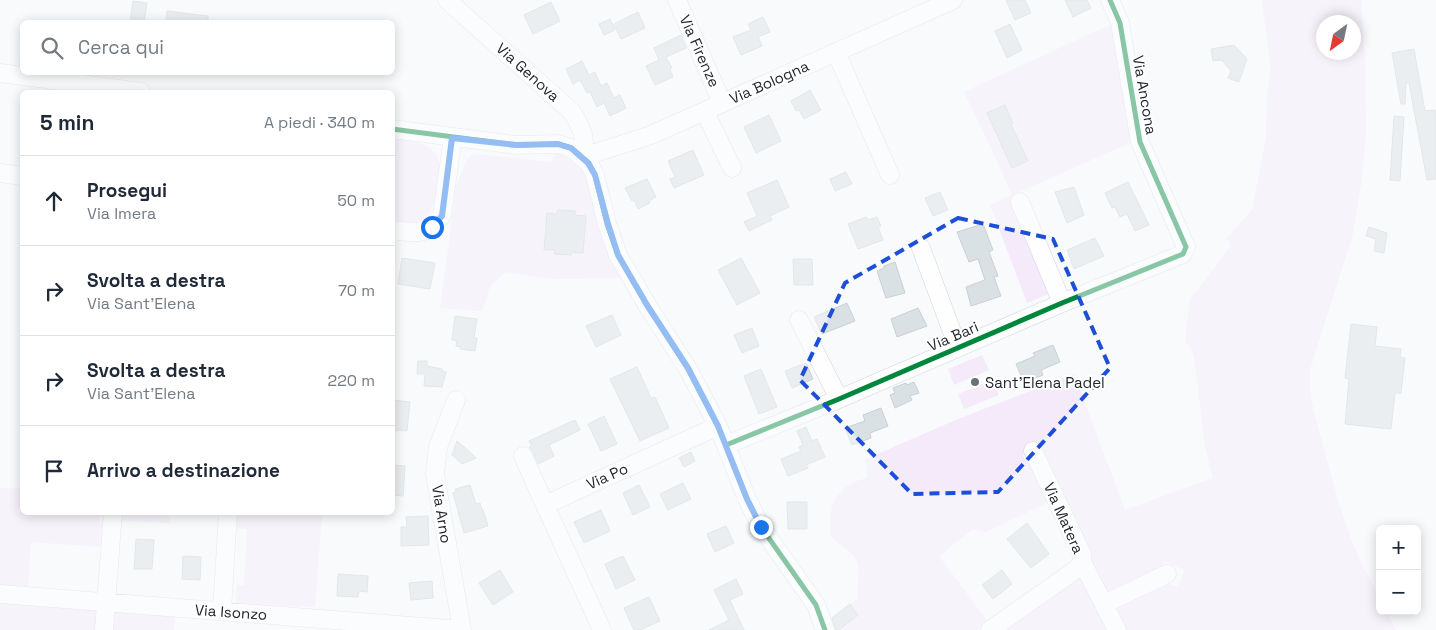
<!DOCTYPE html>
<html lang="it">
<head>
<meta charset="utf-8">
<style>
  body { margin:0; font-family:"Space Grotesk",sans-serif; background:#f2f2f3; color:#1f2937 }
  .controls { position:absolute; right:15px; bottom:15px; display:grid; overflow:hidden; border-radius:8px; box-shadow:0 2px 12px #0003 }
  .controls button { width:45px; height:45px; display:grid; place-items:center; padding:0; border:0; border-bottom:1px solid #e0e1e3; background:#fff; color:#1f2937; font:25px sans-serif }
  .compass { position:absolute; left:1316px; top:15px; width:45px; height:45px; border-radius:50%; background:#fff; box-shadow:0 2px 12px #0003; rotate:213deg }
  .stop { position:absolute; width:15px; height:15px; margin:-11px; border:4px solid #1a73e8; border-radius:50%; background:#fff }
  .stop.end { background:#1a73e8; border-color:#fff; box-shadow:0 1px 5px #0008 }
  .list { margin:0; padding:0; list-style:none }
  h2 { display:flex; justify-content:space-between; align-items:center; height:65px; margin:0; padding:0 20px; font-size:21px }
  h2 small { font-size:16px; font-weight:400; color:#747a83 }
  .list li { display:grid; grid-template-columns:32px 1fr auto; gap:15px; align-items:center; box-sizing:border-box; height:90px; padding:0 20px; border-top:1px solid #e0e1e3 }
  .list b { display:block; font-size:19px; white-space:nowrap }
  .list p { margin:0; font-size:16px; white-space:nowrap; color:#747a83 }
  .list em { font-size:16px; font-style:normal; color:#747a83 }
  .icon { flex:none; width:28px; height:28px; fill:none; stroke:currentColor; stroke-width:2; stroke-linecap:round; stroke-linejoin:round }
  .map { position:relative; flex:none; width:1436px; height:630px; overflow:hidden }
  .search { position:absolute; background:#fff; box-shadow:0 2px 12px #0003; left:20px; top:20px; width:375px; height:55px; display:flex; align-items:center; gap:12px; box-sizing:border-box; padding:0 18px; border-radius:8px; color:#747a83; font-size:19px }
  .panel { position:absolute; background:#fff; box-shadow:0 2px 12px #0003; left:20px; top:90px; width:375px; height:425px; border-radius:8px }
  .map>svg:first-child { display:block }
  .green { fill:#f5eafa; fill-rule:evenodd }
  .building { fill:#dae1e5; stroke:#cad1d5 }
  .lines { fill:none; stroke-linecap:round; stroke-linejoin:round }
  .minor-casing { stroke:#d2d6db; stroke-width:19 }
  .minor { stroke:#fefeff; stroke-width:18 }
  .cycleway-casing { stroke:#fff; stroke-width:8 }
  .cycleway { stroke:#00873e; stroke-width:5 }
  .route { stroke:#1a73e8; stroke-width:6 }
  .marked { fill:none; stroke:#1d4ed8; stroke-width:4; stroke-dasharray:10 6; stroke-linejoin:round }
  .poi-dot { fill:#6c7077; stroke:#fff; stroke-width:2 }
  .labels { text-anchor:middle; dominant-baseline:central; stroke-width:4; stroke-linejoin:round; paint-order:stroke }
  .street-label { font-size:15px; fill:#212630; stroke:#fff }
  .poi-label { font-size:15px; fill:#212630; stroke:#fff; text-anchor:start }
</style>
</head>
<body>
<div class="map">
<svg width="1436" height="630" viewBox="0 0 1436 630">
  <rect width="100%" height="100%" fill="#f8fafc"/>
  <path class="green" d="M1262,0H1361L1365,64L1366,133L1361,184L1353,233L1310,370C1308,396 1316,420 1323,445C1333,483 1343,522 1359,558C1367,577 1380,590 1380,611H1386L1396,630H1123L1114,606L1163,582L1178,587L1185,570L1164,561L1161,569L1111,595L1104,591L1036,445L1030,442C1022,450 1020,458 1031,465L1048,502L986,532L973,529L939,556L988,622L977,630H836L830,620L857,599C857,584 863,564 851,553C845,547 836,542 830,535C831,527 830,515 832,507C838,490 850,482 867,478L866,459L958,419L1074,374L1125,510L1213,478L1205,447L1195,363L1193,354L1185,340L1190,300L1231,246L1227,238L1252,210L1266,138L1267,92L1271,70ZM1324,22H1354V52H1324Z
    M1114,23L1132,142L1012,195L1051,293L1027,303L990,205L1012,195L988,141L964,92Z
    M394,139C413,142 435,141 440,165C437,180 437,216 420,221C412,224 401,221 393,220Z
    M556,152L581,166L588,176L622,278L551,279L505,272L490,286L482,311L440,308L457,183L467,160L473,154L551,162Z
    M982,355L989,370L954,385L948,369Z
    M993,380L999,395L964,409L958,394Z
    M0,488L22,489V512L100,513L99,523L106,524L104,547L31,542L28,587L0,585Z
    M118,513H170L169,523L117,520Z
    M233,513H322L315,607L236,603L237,585H244L247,529L232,528Z
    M1081,572L1110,630H1000Z
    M0,603L97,610L95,630H0Z
    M113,611L175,616L174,630H111Z"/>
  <path class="building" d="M1006,0H1025L1031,13L1015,20Z
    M1065,0H1087L1091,8L1073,17Z
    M133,1L147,3L144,22H130Z
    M551,2L560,21L533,34L524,15Z
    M167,11L208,16V22H166Z
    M638,12L645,28L621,39L614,24Z
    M763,17L770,32L758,37L762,46L741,55L733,37L751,30L748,24Z
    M610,19L615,30L604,35L599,24Z
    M1010,24L1022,50L1007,58L995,31Z
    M681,35L686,48L666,57L672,68L670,69L673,77L655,85L646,66L659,60L654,48Z
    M1234,45L1247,59L1239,82L1228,78L1231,71L1222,60L1213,61L1211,49Z
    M1414,49L1425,111L1435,110L1436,116V179L1427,180L1409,83H1406L1405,104H1401L1392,53Z
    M582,61L589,75L595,72L601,86L607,83L614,98L620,95L626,108L610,116L604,103L597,107L590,92L587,93L580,80L573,84L566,69Z
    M810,90L821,110L804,119L799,110L796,111L791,101Z
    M1005,105L1013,123L1011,124L1028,161L1012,168L987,113Z
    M769,115L781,141L756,153L744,127Z
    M1394,116L1404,117L1400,181L1390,180Z
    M693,150L704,175L674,188L670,179L675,177L668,161Z
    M846,172L852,184L835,191L830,179Z
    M647,179L656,197L649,201L650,203L638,209L634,200L632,201L625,188Z
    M777,180L789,207L770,216L772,220L749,231L744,222L757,216L747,193Z
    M1128,182L1149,225L1135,231L1127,214L1120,217L1115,207L1112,208L1105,193Z
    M1074,187L1084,215L1067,223L1055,192Z
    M940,192L948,210L933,216L925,198Z
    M558,210L575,211V215L586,216L583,253L572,252L571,255L554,254L555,250H544L547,213L557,214Z
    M866,217L868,220L877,217L881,226L878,227L883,240L858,249L848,224Z
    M983,224L993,250L989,252L998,276L994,277L1001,296L971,306L966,287L985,280L978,259L969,262L957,232Z
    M1369,227L1387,233L1384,253L1374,251L1376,239L1366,236Z
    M1095,238L1104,256L1074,269L1067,250Z
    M402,258L435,263L430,289L398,284Z
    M741,258L760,293L737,305L718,270Z
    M793,259H812L813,285H794Z
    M895,262L905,293L886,298L877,271L884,268V266Z
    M847,303L855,321L822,334L814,317Z
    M918,308L927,326L897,337L891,319Z
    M612,315L621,335L596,347L586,326Z
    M455,316L477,319L474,338H477L475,351L460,349L461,347L456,346L457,341L452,340Z
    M1351,324L1377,327L1375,346L1401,349L1400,357L1405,358L1401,393H1395L1391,429L1345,424L1349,379L1345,378Z
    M752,328L759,346L742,353L734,335Z
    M1053,345L1060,362L1041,370L1043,375L1024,383L1016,364L1035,356L1033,353Z
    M418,361H427V366L442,369V371L446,372L442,387L424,386L425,374H417Z
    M806,363L813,379L792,388L785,371Z
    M637,367L651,398L655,397L669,428L640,441L610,379Z
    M761,369L777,407L759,414L744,376Z
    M914,382L919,393L910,396L912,400L895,408L890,395L895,393L893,388L906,383L907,385Z
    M392,400L410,402L407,431L392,430Z
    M881,408L888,426L870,433L871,438L852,445L845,428L865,421L863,415Z
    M604,416L617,444L601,451L588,424Z
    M575,420L580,430L549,445L554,456L538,464L533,452L529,447L532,446L529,441Z
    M806,427L812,441L817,439L825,457L806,465L808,468L788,476L781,459L801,451L799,447L803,445L797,431Z
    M457,441L463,446L476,458L462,464L452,455Z
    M691,452L695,461L684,467L679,458Z
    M392,465L405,466L403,496L392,495Z
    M683,483L691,499L668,510L660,494Z
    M470,485L476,504L480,503L482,510H483L488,526L464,533L453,493L456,492L455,489Z
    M639,485L650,507L633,515L623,493Z
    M787,502H807V529H788Z
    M601,510L610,531L584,543L574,522Z
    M428,516L429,545L401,546V527H407L406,517Z
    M1027,523L1049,554L1031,568L1007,539Z
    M726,526L734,543L715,552L707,534Z
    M136,539L154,540L152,569H134Z
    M183,556L201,557L200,580L182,579Z
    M623,556L635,580L616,589L605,564Z
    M500,570L513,592L493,605L479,583Z
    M1002,570L1012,584L993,599L982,585Z
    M338,574L368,576L367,592L359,591L358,597L337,596Z
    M736,579L743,594L730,600L744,630H709L729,620L714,590Z
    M432,581L433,598L411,600L409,583Z
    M649,597L660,621L640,630H634L624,608Z
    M850,604L858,615L839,630H836L832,618Z"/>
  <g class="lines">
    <g class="minor-casing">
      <path id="minor" d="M447,0L572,112C583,131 586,135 583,157L651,135L953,0
        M677,0L722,103
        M836,52L890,175
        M0,73L141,92
        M705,112L732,168
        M392,129L516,145L558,144L571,148L589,163L595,175L607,224L618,255L647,305L688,369L718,426L747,499L761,527L816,605L825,630
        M0,173L22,176
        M1020,202L1062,303
        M392,230C415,233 428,237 442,215L453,137
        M921,248L958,348
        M799,320L839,399
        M456,400L438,447L435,474L462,630
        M726,445L839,399L1062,303L1183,254L1186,247L1140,142L1120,23L1110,0
        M523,456L545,505L718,426
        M545,505L602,630
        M1082,562L1117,630
        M0,594L462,630
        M1104,604L1167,574
        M222,611L228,512
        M104,630L113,512
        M990,630L1078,568L1082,562V554L1033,451"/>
    </g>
    <use href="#minor" class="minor"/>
    <g class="cycleway-casing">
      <path id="cycleway" d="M392,129L516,145L558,144L571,148L589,163L595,175L607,224L618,255L647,305L688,369L718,426L747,499L761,527L816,605L825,630
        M726,445L839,399L1062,303L1183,254L1186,247L1140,142L1120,23L1110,0"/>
    </g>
    <use href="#cycleway" class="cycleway"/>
  </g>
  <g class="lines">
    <path class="route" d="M432,227L442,216L452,138L516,145L558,144L571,148L588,163L595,175L608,224L618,255L647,305L688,368L718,426L747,499L761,527"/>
  </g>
  <path d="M0 0H1436V630H0ZM958,218L1053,239L1110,368L998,492L912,494L800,380L845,283Z" fill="#f8fafc" fill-opacity=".55" fill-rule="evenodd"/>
  <path class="marked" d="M958,218L1053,239L1110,368L998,492L912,494L800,380L845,283Z"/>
  <circle class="poi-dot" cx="975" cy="382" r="5"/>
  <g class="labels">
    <g class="street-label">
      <text transform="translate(700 51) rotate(66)">Via Firenze</text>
      <text transform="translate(528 72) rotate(42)">Via Genova</text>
      <text transform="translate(769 82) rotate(-24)">Via Bologna</text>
      <text transform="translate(1145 95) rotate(80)">Via Ancona</text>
      <text transform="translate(953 336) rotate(-23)">Via Bari</text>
      <text transform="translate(607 476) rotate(-24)">Via Po</text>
      <text transform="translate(442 514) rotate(81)">Via Arno</text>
      <text transform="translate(1064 518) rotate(66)">Via Matera</text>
      <text transform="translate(231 612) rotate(4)">Via Isonzo</text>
    </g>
    <g class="poi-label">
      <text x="985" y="382">Sant'Elena Padel</text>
    </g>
  </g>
</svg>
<div class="controls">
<button>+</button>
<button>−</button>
</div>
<svg class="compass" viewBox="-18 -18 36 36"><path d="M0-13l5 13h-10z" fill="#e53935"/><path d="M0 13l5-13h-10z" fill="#747a83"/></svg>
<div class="stop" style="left:432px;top:227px"></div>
<div class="stop end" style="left:761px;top:527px"></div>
<div class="search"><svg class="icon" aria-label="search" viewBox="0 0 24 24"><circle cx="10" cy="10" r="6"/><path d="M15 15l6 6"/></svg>Cerca qui</div>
<section class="panel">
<h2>5 min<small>A piedi · 340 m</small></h2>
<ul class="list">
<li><svg class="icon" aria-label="ahead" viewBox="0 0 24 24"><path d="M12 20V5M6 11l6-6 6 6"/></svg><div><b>Prosegui</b><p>Via Imera</p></div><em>50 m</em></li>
<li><svg class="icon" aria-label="right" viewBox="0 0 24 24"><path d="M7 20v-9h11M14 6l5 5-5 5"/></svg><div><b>Svolta a destra</b><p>Via Sant'Elena</p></div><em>70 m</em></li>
<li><svg class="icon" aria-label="right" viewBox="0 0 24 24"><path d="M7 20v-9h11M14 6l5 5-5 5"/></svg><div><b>Svolta a destra</b><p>Via Sant'Elena</p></div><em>220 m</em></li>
<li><svg class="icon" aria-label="arrive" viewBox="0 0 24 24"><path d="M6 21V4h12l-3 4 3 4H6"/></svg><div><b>Arrivo a destinazione</b></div></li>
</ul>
</section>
</div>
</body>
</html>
